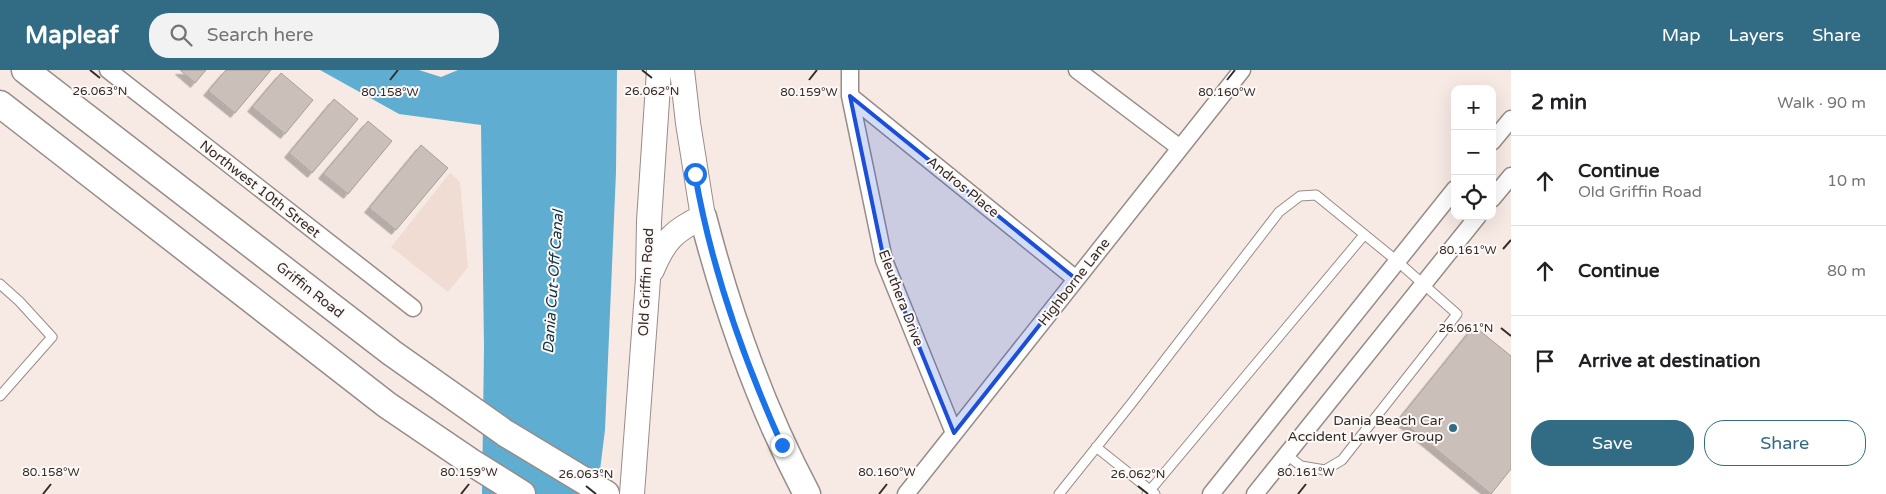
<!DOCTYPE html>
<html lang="en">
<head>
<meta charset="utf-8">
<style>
  body { margin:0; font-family:"Varela Round",sans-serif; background:#f2f2f2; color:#202124 }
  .controls { position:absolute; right:15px; top:15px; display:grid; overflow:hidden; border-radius:10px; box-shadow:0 5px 20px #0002 }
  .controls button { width:45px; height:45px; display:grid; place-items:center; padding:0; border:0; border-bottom:1px solid #e0e0e0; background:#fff; color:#202124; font:25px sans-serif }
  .stop { position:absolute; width:15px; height:15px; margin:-11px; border:4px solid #1a73e8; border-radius:50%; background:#fff }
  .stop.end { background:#1a73e8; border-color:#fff; box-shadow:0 1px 5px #0008 }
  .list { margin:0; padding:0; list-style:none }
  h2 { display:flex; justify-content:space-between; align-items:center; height:65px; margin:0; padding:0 20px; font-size:21px }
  h2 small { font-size:16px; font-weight:400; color:#757577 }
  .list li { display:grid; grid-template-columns:32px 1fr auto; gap:15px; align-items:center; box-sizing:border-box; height:90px; padding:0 20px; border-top:1px solid #e0e0e0 }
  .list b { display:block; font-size:19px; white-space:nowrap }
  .list p { margin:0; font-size:16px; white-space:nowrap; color:#757577 }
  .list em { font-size:16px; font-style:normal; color:#757577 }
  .actions { display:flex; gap:10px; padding:15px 20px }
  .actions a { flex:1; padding:11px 0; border:1px solid #316b84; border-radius:20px; text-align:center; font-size:18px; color:#316b84 }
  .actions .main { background:#316b84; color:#fff }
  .icon { flex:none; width:28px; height:28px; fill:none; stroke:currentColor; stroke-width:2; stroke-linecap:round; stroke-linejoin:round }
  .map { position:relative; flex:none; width:1511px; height:424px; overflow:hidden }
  header { display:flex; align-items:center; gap:30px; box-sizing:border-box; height:70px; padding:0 25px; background:#316b84; color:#fff }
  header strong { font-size:24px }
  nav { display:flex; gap:28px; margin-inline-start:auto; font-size:18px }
  .search { width:350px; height:45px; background:#f2f2f2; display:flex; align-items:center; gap:12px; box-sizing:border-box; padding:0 18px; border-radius:20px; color:#757577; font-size:19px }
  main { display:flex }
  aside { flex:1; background:#fff }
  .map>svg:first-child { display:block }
  .built { fill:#f0dcd3 }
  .water { fill:#5faed2 }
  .building { fill:#cbbfba; stroke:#aa9e9a; filter:url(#shadow) }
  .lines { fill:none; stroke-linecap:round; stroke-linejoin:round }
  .lane-casing { stroke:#988c88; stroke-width:11 }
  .street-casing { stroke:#988c88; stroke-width:19 }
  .secondary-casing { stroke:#988c88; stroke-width:26 }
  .primary-casing { stroke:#988c88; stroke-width:29 }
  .lane { stroke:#fff; stroke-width:9 }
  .street { stroke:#fff; stroke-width:16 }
  .secondary { stroke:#fff; stroke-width:24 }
  .primary { stroke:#fff; stroke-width:26 }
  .route { stroke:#1a73e8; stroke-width:6 }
  .marked { fill:#1d4ed8; fill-opacity:0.2; stroke:#1d4ed8; stroke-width:4; stroke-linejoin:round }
  .ticks { fill:none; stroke:#322d2b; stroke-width:2 }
  .poi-dot { fill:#316b84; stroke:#fef9f7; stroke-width:2 }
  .labels { text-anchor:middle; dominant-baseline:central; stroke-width:4; stroke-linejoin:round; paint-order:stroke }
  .street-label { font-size:14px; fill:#322d2b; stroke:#fef9f7 }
  .poi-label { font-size:14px; fill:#322d2b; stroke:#fef9f7; text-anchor:end }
  .water-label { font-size:15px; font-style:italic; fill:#0e3343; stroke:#fef9f7 }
  .ticks-label { font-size:12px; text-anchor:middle; fill:#322d2b; stroke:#fef9f7; stroke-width:4; stroke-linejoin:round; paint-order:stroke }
</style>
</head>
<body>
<header>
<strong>Mapleaf</strong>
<div class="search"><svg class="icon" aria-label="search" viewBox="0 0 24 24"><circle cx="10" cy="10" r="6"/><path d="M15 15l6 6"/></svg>Search here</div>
<nav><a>Map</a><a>Layers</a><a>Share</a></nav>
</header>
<main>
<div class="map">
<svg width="1511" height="424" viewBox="0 0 1511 424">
  <defs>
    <filter id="shadow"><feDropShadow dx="-4.5" dy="4.5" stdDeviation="0" flood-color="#0004"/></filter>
  </defs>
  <rect width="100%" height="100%" fill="#f7eae5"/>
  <path class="built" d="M450,103L460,112L468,197L448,222L391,177Z"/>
  <path class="water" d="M320,0H419L441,7L458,0H617L616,102L605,360L597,424H482L484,277L481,55L399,44Z"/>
  <path class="building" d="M180,0H206L195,13Z
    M226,0H271L235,43L208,21Z
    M281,3L313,30L285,64L252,37Z
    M334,29L358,49L312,103L289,83Z
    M368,51L392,71L348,124L323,104Z
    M421,75L448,98L396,160L369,138Z
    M1474,256L1511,286V399L1491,424L1399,349Z"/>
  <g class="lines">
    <g class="lane-casing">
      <path id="lane" d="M0,214L19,231L52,267L0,326
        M1096,377L1155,424
        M1059,424L1131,334L1279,142L1300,126L1316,125L1397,191L1457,244L1342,390L1325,400L1301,396L1287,385
        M1147,424L1364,165"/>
    </g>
    <g class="street-casing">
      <path id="street" d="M108,0L413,238
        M850,0V26L884,190L954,363
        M1077,0L1180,78
        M850,26L1076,209
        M1492,72L1511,49
        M1492,129L1511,106
        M906,424L1242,0
        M1211,424L1455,119
        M1255,424L1478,146"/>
    </g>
    <g class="secondary-casing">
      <path id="secondary" d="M652,200C664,171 674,160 703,147L688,53L682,0
        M632,424L648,209L649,151L659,0"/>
    </g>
    <g class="primary-casing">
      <path id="primary" d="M25,0L392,283L505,363L606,424
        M0,34L387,335L471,392L522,424
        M703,147C728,243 760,336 807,424"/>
    </g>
    <use href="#lane" class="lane"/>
    <use href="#street" class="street"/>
    <use href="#secondary" class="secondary"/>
    <use href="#primary" class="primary"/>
  </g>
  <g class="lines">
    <path class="route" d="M695,104C711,198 743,288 782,375"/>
  </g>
  <path class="marked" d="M850,26L1076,209L954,363L884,190Z"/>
  <path class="ticks" d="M90,0L100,8M642,0L652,8M390,10L398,0M809,10L817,0M1227,10L1235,0M1503,179L1511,170M1501,258L1511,266M586,416L596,424M1138,416L1148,424M43,424L51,414M461,424L469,414M879,424L887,414M1298,424L1306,414"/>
  <circle class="poi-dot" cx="1453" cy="358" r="5"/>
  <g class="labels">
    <g class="street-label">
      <text transform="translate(963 117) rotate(39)">Andros Place</text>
      <text transform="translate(260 119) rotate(38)">Northwest 10th Street</text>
      <text transform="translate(646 212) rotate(-87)">Old Griffin Road</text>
      <text transform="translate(1074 212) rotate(-52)">Highborne Lane</text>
      <text transform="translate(310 220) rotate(38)">Griffin Road</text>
      <text transform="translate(901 228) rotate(69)">Eleuthera Drive</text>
    </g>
    <g class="poi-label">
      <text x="1443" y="350">Dania Beach Car<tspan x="1443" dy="16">Accident Lawyer Group</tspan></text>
    </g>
    <g class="water-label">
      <text transform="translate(553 212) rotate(-86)">Dania Cut-Off Canal</text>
    </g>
  </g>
  <g class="ticks-label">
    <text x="100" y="25">26.063°N</text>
    <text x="652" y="25">26.062°N</text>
    <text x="390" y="26">80.158°W</text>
    <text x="809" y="26">80.159°W</text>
    <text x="1227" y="26">80.160°W</text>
    <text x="1468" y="184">80.161°W</text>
    <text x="1466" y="262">26.061°N</text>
    <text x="51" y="406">80.158°W</text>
    <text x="469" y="406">80.159°W</text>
    <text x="887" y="406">80.160°W</text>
    <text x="1306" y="406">80.161°W</text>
    <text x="586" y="408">26.063°N</text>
    <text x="1138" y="408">26.062°N</text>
  </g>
</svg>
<div class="controls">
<button>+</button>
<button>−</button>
<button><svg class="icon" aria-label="locate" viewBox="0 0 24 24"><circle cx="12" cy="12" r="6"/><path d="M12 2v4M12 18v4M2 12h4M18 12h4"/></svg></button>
</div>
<div class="stop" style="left:695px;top:104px"></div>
<div class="stop end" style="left:782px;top:375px"></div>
</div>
<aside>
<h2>2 min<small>Walk · 90 m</small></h2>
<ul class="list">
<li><svg class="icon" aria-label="ahead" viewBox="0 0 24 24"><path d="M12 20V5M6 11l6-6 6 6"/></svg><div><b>Continue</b><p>Old Griffin Road</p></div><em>10 m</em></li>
<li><svg class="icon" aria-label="ahead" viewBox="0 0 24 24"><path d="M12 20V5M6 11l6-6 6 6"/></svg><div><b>Continue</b></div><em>80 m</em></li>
<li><svg class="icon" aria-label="arrive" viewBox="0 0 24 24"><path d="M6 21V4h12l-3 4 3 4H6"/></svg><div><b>Arrive at destination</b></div></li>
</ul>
<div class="actions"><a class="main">Save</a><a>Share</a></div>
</aside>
</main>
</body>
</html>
